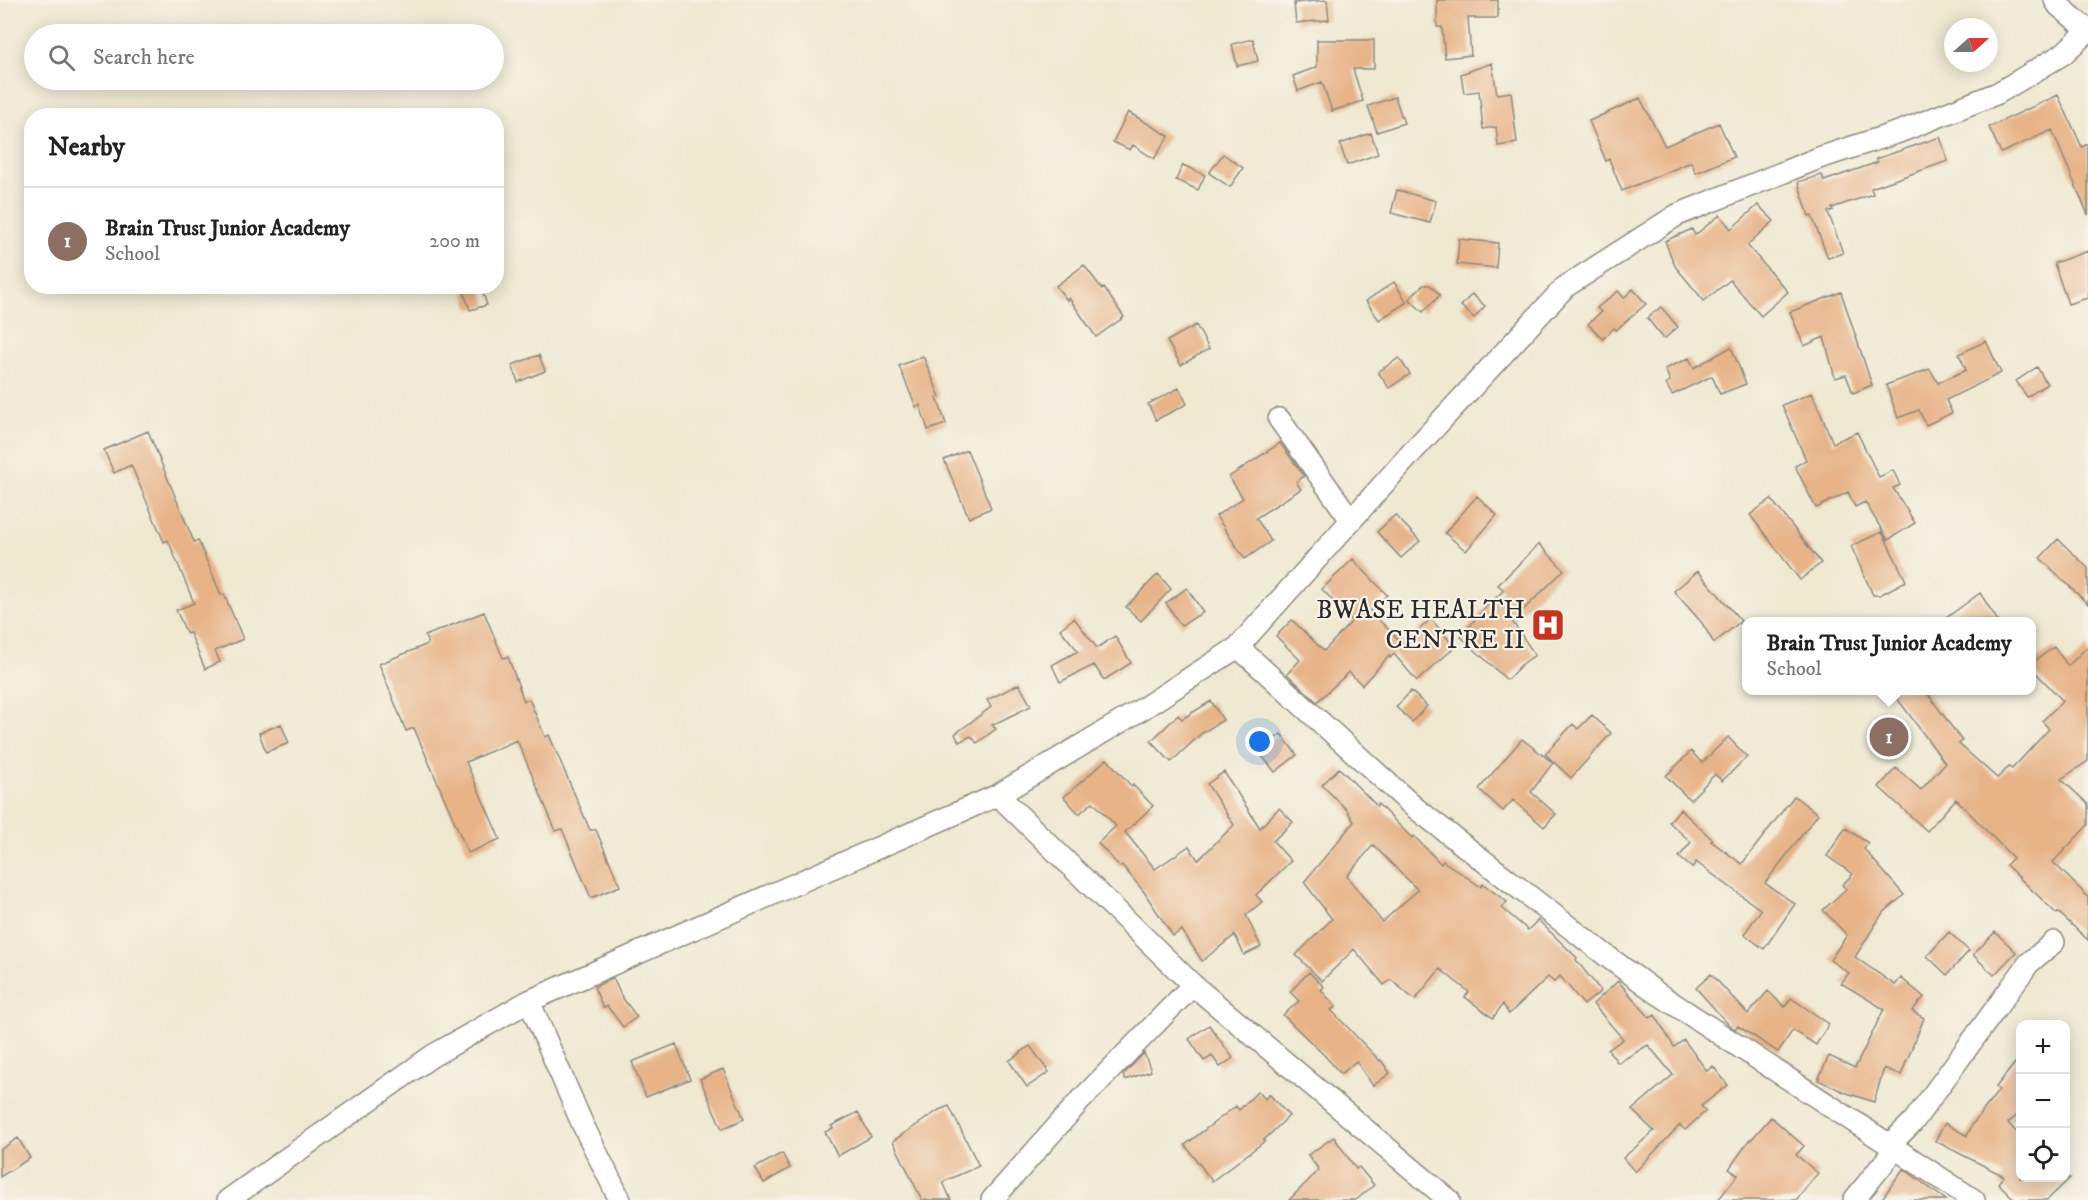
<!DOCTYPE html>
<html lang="en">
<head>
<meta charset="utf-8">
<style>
  body { margin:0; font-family:"IM FELL DW Pica",serif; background:#f6f6f6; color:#222 }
  .controls { position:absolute; right:18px; bottom:18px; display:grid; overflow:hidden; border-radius:12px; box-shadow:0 3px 15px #0003 }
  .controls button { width:54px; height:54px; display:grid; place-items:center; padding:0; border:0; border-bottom:2px solid #e0e0e0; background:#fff; color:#222; font:30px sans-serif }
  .compass { position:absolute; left:1944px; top:18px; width:54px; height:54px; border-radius:50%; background:#fff; box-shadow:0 3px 15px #0003; rotate:69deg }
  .you { position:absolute; left:1260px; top:742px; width:21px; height:21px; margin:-15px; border:4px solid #fff; border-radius:50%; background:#1a73e8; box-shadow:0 0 0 9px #1a73e833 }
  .badge { display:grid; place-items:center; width:39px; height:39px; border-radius:50%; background:#c8321e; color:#fff; font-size:20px; font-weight:700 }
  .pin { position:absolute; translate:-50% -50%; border:3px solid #fff; box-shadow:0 2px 6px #0006 }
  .popup { position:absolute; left:1742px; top:617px; width:294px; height:78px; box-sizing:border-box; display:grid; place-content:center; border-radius:12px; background:#fff; filter:drop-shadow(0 2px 4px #0005); font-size:20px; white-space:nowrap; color:#767676 }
  .popup b { font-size:22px; color:#222 }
  .popup::after { content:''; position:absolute; left:50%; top:100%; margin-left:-12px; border:12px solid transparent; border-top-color:#fff }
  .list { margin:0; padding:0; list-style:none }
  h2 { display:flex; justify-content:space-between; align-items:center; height:78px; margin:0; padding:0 24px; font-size:26px }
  h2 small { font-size:20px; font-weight:400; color:#767676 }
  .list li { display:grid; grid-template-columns:39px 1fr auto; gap:18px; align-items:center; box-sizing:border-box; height:108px; padding:0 24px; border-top:2px solid #e0e0e0 }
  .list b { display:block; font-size:22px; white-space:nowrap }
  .list p { margin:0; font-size:20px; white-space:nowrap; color:#767676 }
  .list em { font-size:20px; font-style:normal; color:#767676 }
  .icon { flex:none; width:33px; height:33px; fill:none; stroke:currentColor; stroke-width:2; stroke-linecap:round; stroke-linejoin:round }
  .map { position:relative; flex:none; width:2088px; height:1200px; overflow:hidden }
  .search { position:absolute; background:#fff; box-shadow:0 3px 15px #0003; left:24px; top:24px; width:480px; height:66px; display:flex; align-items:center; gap:15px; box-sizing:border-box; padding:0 21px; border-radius:33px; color:#767676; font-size:22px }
  .panel { position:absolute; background:#fff; box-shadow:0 3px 15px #0003; left:24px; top:108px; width:480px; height:186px; border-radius:24px }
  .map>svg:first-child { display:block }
  .building { fill:#e7b387; fill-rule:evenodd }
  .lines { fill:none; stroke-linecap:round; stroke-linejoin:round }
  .minor-casing { stroke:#8d8a7e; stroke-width:24 }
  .minor { stroke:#fff; stroke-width:21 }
  .labels { text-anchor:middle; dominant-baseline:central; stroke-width:4.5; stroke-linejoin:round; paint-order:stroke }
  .poi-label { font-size:26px; fill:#2b2b2b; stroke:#f7f3e8; text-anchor:end }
</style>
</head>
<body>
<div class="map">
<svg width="2088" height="1200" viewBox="0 0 2088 1200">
  <rect width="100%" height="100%" fill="#f7f3e8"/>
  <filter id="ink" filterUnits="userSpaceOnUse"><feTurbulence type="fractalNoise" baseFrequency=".0167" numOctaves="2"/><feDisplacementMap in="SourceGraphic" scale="12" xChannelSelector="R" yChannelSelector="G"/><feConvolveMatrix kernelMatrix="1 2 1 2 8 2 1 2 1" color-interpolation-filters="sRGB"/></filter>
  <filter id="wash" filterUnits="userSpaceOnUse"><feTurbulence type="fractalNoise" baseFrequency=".008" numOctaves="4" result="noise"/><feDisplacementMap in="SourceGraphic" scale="24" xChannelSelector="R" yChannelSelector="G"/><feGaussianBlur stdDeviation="1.35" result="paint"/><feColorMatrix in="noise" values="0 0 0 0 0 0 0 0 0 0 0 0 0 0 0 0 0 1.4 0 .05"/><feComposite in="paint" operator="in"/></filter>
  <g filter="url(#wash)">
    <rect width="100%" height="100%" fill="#efe9d2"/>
    <g id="blocks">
      <path class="building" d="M1327,0L1329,20L1296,23L1294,3Z
        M1437,0H1498V18H1468L1471,55L1445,58L1442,27H1437Z
        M1253,39L1258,61L1237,66L1232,44Z
        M1317,40H1374V69H1353L1363,101L1332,111L1322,82L1298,91L1293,76L1317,67Z
        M1492,63L1497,94L1511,92L1517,143L1498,146L1496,127L1483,129L1479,91L1464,93L1461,74Z
        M2058,95L2082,147L2088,144V215L2052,130L2001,153L1989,127Z
        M1395,97L1404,123L1377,132L1368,106Z
        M1640,98L1665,146L1719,123L1734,157L1696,173L1691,162L1622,191L1609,159L1606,161L1589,121Z
        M1128,112L1169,136L1154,159L1133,145L1130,150L1113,142Z
        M1371,133L1378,154L1347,165L1340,144Z
        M1940,137L1948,161L1871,188L1873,194L1832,208L1833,210L1828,212L1843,253L1828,258L1812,216H1809L1798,182L1822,175L1824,181L1878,162L1876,159Z
        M1223,154L1243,168L1230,187L1209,173Z
        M1183,165L1205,175L1198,190L1176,180Z
        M1397,190L1436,201L1430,223L1391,213Z
        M1758,205L1774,221L1747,245L1788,292L1761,316L1730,280L1704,301L1675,266L1665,241L1692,229L1695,235L1720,215L1731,229Z
        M1459,239L1498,243L1496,268L1457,264Z
        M2088,251V298L2068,304L2054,263Z
        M1084,265L1102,289L1104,288L1124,317L1096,337L1069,298L1067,300L1056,286Z
        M1394,282L1407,302L1379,320L1366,301Z
        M1423,285H1430L1440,295L1423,312L1409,299Z
        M481,287L487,305L470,310L464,293Z
        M1633,289L1646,304L1616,330L1614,328L1603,339L1588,324L1601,312L1597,308L1618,291L1624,298Z
        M1841,292L1872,385L1853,393L1846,375L1835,378L1824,337L1804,346L1790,312Z
        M1472,294L1485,306L1474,318L1461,306Z
        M1661,307L1678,327L1664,339L1647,318Z
        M1196,325L1209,349L1181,365L1167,341Z
        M1986,341L2001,373L1946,400L1952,413L1926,425L1919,410L1898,418L1886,385L1930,369L1938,383L1966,370L1959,354Z
        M1731,347L1746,384L1720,394L1712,376L1672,395L1666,384L1670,381L1665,369L1689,358L1694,368Z
        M539,355L545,371L518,382L512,365Z
        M923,356L940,397L937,398L946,424L928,430L920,405L916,407L899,366Z
        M1399,358L1410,374L1389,388L1378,372Z
        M2037,367L2047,384L2027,397L2016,381Z
        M1179,388L1187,404L1156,420L1148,404Z
        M1812,393L1833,443L1857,432L1879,477L1893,470L1900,485L1893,488L1915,523L1888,540L1865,502L1855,507L1848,492L1816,508L1795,466L1806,460L1782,405Z
        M148,431L194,542L198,540L221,595L224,594L243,639L215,651L220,662L205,669L190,633L187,634L176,610L194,603L168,540L164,542L131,465L114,473L104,450Z
        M1280,443L1304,476L1296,482L1301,489L1256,518L1271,541L1245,559L1216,516L1243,498L1229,477Z
        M967,450L991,508L969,518L944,460Z
        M1477,496L1497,515L1466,551L1445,533Z
        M1771,499L1821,563L1800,580L1750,515Z
        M1395,515L1420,541L1401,558L1377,532Z
        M1882,532L1906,581L1880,595H1873L1851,546Z
        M2058,539L2088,568V604L2040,558Z
        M1539,544L1564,570L1512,621L1535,655L1521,665L1507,680L1461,637L1481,612L1504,590L1498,585Z
        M1353,559L1387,595L1370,611L1403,644L1402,645L1431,619L1455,647L1417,681L1394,654L1390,658L1389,656L1362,685L1349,672L1317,702L1287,674L1300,660L1276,636L1292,620L1324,651L1352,621L1322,589Z
        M1698,571L1741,621L1714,643L1702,623L1674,591Z
        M1158,574L1171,589L1141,621L1126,607Z
        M1187,588L1203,612L1181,626L1166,603Z
        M1980,593L1998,621H1942Z
        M484,612L503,658L508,657L524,701L529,699L545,737L549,735L590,830H596L620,886L591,898L562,829L556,831L517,740L466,762L500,839L468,853L414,728L406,731L379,664L428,644L425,636Z
        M1074,618L1097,648L1115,636L1131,663L1104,680L1094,665L1060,682L1052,665L1078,651L1060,629Z
        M2088,646V761L2061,779L2088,804V825L2053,862L2088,897V940L2058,912L2057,914L2006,865L2013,858L1956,799L1927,831L1879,787L1896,768L1921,790L1945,763L1891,690H1925L1962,741L1959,744L1997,778L2009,767L2012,769L2049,729L2042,721L2063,701L2039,676L2031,668V664L2054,647L2068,666Z
        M1019,684L1031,706L992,725L996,729L977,743L971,736L959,742L955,734L991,707L987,700Z
        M1411,691L1427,706L1412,722L1396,707Z
        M1211,701L1223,720L1202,733L1171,762L1151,741L1178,715L1182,719Z
        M1592,715L1611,733L1571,778L1545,754L1573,724L1578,729Z
        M281,724L289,743L266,752L259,733Z
        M1281,734L1297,755L1275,772L1258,751Z
        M1728,737L1747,757L1722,781L1715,774L1690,800L1666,776L1691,751L1702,763Z
        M1522,739L1553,763L1531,792L1556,814L1544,827L1513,800L1503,811L1479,789Z
        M1107,759L1132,787L1133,785L1153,806L1125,832L1155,869L1189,846L1198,860L1234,825L1207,784L1224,772L1260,828L1279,808L1293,822L1273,841L1291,861L1256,895L1262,902L1246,915L1261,947L1244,955L1235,935L1202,961L1182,930L1173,936L1144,892L1122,865L1120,867L1098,843L1116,826L1093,802L1079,814L1064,797Z
        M1339,768L1377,806L1378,804L1412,838L1414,836L1441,864L1443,861L1481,887L1483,884L1507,902L1502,908L1528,930L1538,920L1577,958L1576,960L1601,991L1584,1005L1560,976L1554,982L1548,977L1509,1014L1503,1004L1493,1018L1465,997L1469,992L1440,969L1415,1000L1391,980L1384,985L1354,949L1322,981L1296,955L1332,919L1304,882L1354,822L1347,810L1322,785ZM1373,845L1418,890L1382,922L1347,876Z
        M1794,796L1818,814L1765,883L1795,904L1764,949L1744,934L1761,910L1696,862L1692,868L1679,857L1691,842L1669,822L1680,809L1713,840L1711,841L1742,864Z
        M1845,828L1868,843L1864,849L1904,895L1882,914L1855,957L1895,985L1901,978L1924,997L1912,1011L1924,1018L1901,1075L1884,1068L1874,1102L1844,1092L1818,1080L1829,1056L1855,1068L1884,1009L1841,983L1849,973L1830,960L1847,935L1823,910L1846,889L1842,885L1853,874L1827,856Z
        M1949,932L1969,951L1947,975L1927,956Z
        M1995,932L2016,952L1994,975L1973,955Z
        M1309,972L1324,987L1321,990L1336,1007L1331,1010L1380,1061L1381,1060L1390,1073L1373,1086L1356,1061L1341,1074L1325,1056L1283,1015L1299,1001L1290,992Z
        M1711,974L1748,1014L1768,991L1785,1007L1791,998L1829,1024L1816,1045L1793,1030L1778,1052L1738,1026L1735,1029L1728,1024L1696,988Z
        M613,978L622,997L637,1017L623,1027L607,1006L603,1008L594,987Z
        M1618,981L1650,1018L1655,1015L1674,1047L1684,1040L1707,1071L1713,1066L1728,1085L1701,1106L1706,1111L1685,1130L1680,1125L1635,1172L1623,1158L1654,1131L1632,1110L1673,1075L1648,1045L1618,1063L1608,1050L1623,1039L1593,1004Z
        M1209,1025L1233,1058L1220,1067L1212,1056L1204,1061L1189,1039Z
        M676,1044L690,1079L646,1097L632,1062Z
        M1030,1046L1049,1072L1027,1087L1009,1061Z
        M1144,1053L1151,1071L1125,1080L1123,1075Z
        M2020,1057V1113L2008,1123L2020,1136V1178H2070L2047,1200H2015L1998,1183L2004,1176L1935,1141L1945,1123L1967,1136L1972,1125L1999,1090L1996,1087Z
        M723,1069L744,1119L722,1129L700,1079Z
        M1258,1091L1265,1099L1269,1094L1289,1116L1264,1140L1265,1141L1212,1181L1185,1145L1236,1106L1239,1110Z
        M949,1106L979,1166L943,1182L951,1200H922L893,1141L939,1110Z
        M858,1112L871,1137L838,1156L825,1132L833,1128L831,1126Z
        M1771,1117L1804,1146L1796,1155L1818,1173L1796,1200H1718L1738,1175L1729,1169L1750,1139L1751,1140Z
        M1334,1137L1356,1169L1359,1167L1374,1185L1356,1200H1289L1319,1170L1308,1155Z
        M18,1138L30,1158L0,1177V1150Z
        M782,1153L790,1168L764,1183L755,1168Z
        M1903,1169L1908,1172L1946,1200H1881Z"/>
    </g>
  </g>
  <g filter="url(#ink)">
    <use href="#blocks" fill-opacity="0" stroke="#8d8a7e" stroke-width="1.5"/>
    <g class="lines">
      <g class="minor-casing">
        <path id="minor" d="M2055,0L2059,6L2088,30
          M1279,419L1351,520
          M1238,647L1414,807L1608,957L1657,993L1974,1200
          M998,795L1193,985L1449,1200
          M529,1001L582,1123L620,1200
          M1889,1145L1913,1122L2029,963L2054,942
          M228,1200L432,1056L529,1001L998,795L1142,709L1238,647L1413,451L1565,287L1677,215L1819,158L1899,132L1998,93L2063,54L2088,31
          M992,1200L1079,1102L1193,985
          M1854,1200L1895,1149"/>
      </g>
      <use href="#minor" class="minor"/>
    </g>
  </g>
  <defs>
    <g id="hospital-square" transform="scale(1.725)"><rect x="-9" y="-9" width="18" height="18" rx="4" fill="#c8321e" stroke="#f7f3e8"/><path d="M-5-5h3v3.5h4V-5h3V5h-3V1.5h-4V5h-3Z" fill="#fff"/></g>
  </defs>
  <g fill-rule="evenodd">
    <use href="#hospital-square" x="1548" y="625"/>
  </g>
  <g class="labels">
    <g class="poi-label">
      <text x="1525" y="610">BWASE HEALTH<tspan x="1525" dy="30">CENTRE II</tspan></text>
    </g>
  </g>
</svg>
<div class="controls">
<button>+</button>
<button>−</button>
<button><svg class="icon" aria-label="locate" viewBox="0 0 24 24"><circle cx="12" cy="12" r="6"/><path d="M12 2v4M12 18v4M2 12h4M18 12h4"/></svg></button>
</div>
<svg class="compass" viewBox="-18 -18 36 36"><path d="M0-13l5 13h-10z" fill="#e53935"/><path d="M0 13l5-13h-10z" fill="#767676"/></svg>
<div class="you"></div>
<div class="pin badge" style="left:1889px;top:737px;background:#8d6e63">1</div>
<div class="popup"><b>Brain Trust Junior Academy</b>School</div>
<div class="search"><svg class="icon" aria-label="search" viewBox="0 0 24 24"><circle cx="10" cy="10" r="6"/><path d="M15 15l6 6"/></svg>Search here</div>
<section class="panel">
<h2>Nearby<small></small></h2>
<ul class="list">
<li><span class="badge" style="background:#8d6e63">1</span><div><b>Brain Trust Junior Academy</b><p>School</p></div><em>200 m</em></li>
</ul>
</section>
</div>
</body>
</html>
